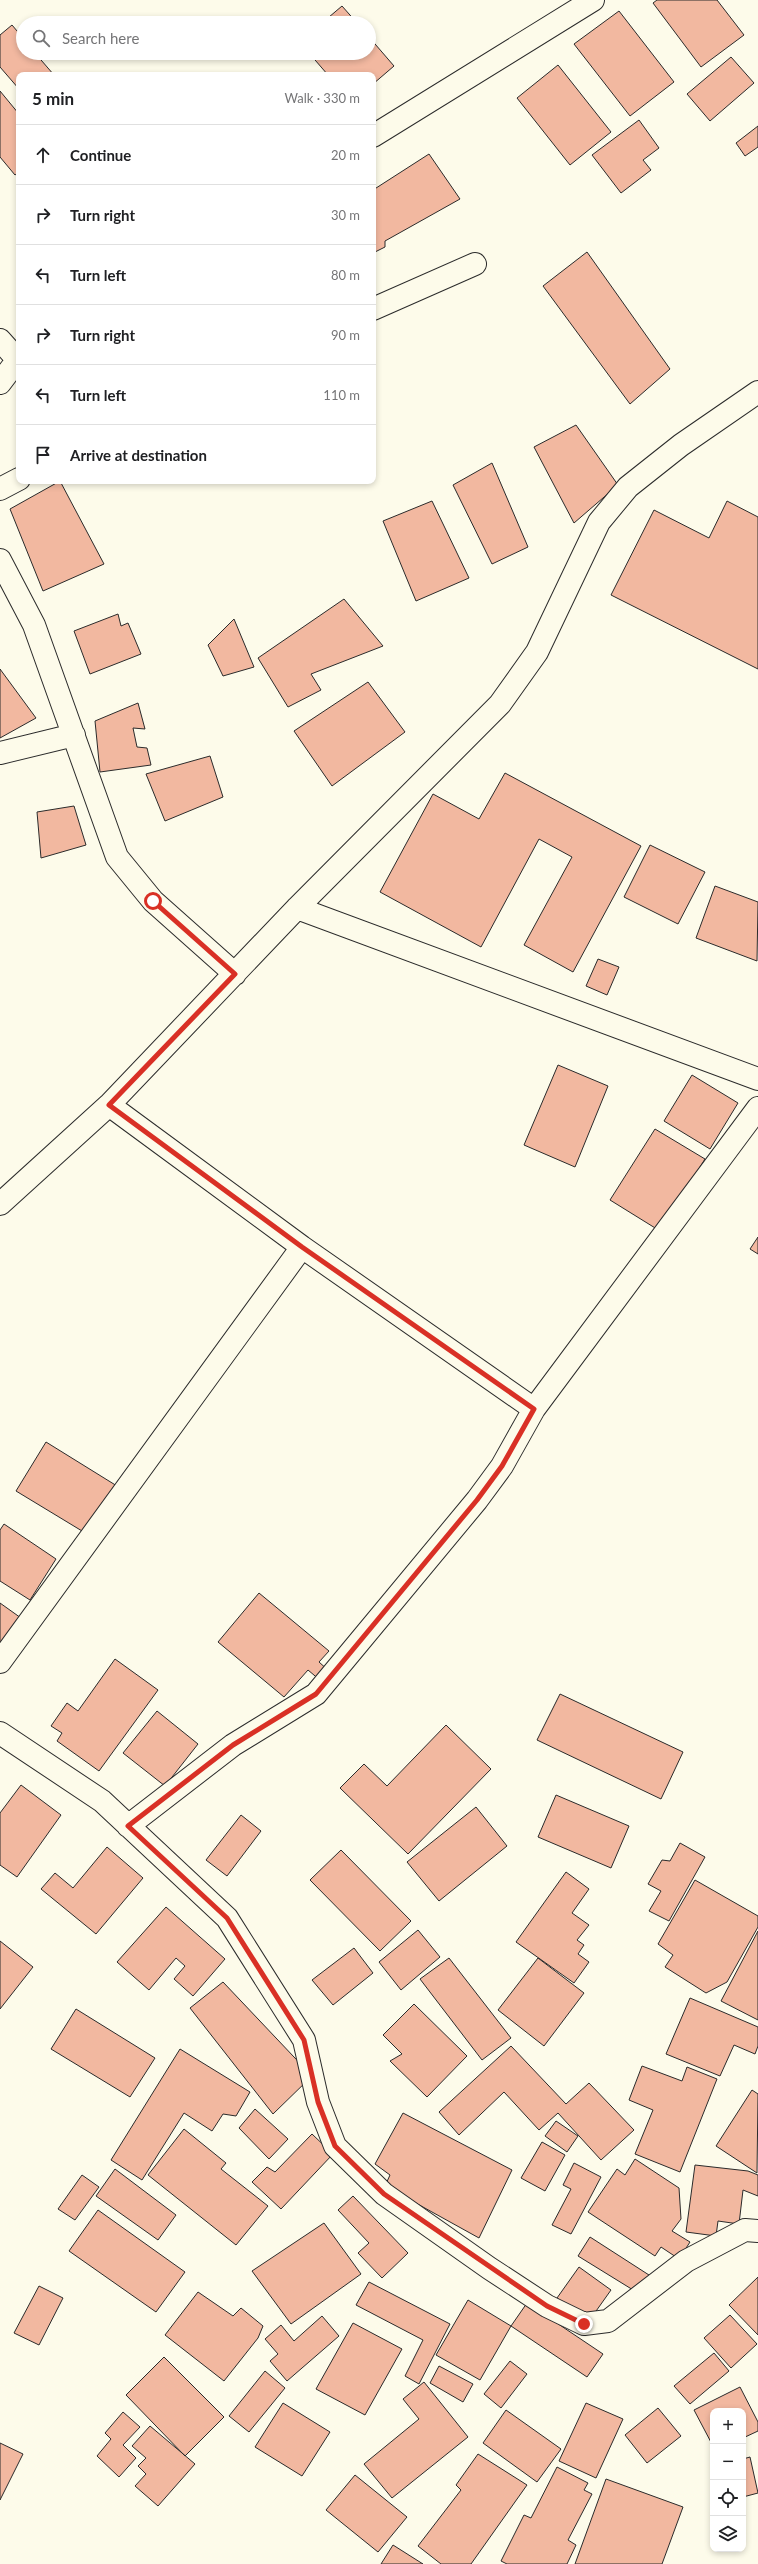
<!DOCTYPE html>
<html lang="en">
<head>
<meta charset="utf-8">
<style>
  body { margin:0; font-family:Lato,sans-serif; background:#f2f2f2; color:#202124 }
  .controls { position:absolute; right:12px; bottom:12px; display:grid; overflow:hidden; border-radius:8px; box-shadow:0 2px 6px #0003 }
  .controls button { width:36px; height:36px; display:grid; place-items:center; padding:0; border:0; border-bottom:1px solid #e0e0e0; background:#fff; color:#202124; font:20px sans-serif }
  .stop { position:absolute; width:12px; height:12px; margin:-9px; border:3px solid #d93025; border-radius:50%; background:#fff }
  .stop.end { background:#d93025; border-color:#fff; box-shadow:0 1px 4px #0008 }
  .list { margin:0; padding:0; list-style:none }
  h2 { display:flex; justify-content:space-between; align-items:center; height:52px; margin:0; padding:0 16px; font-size:17px }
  h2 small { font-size:13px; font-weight:400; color:#757577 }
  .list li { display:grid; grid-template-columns:26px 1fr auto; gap:12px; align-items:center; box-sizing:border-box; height:60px; padding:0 16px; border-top:1px solid #e0e0e0 }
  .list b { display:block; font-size:15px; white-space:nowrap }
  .list em { font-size:13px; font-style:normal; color:#757577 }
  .icon { flex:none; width:22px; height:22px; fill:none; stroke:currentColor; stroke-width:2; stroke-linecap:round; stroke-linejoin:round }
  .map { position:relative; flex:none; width:758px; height:2564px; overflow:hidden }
  .search { position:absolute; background:#fff; box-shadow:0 2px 6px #0003; left:16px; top:16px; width:360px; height:44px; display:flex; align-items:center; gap:10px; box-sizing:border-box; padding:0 14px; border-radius:22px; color:#757577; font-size:15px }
  .panel { position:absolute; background:#fff; box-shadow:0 2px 6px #0003; left:16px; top:72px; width:360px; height:412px; border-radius:8px }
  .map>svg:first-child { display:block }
  .building { fill:#f2b8a0; stroke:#2b2b2b }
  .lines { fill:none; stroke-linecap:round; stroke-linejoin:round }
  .minor-casing { stroke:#2b2b2b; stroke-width:24 }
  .minor { stroke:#fdfbea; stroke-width:22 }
  .route { stroke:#d93025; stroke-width:5 }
</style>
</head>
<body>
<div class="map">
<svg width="758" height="2564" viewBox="0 0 758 2564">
  <rect width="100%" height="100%" fill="#fdfbea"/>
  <path class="building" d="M657,0H717L744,35L701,67L653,3Z
    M342,6L357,23H322Z
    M619,11L674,82L630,116L574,44Z
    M12,25L23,38V53H35L54,75H19V89L0,67V35Z
    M369,37L394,66L373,84V75H328L309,53H369Z
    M731,57L754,83L710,121L687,94Z
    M558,65L611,132L570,165L517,98Z
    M0,91L19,114V172L15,175L0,157Z
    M639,120L659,148L643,160L651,170L621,193L592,155Z
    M758,126V147L745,156L736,143Z
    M429,154L460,199L385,241V247L373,253V190Z
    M587,252L670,369L630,404L543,286Z
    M576,425L618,485L574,523L534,447Z
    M492,463L528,547L492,564L453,485Z
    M60,481L104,564L43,591L10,509Z
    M432,501L469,578L416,601L383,521Z
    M727,501L758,517V669L611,595L654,510L709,538Z
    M344,599L383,646L311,674L321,690L288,707L258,658Z
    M118,614L121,626L128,623L141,654L90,674L74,631Z
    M234,619L254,667L223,676L208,645Z
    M0,669L36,718L0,738Z
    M368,682L405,732L332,786L294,731Z
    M138,703L145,729L133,728L137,747L147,748L151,765L100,772L95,721Z
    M210,756L223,797L165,821L146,774Z
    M505,773L641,846L573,972L524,945L572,857L539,839L481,947L380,892L433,794L479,819Z
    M74,806L86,845L41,858L37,812Z
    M650,845L705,872L678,924L624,897Z
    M715,886L758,902L757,961L696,938Z
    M598,959L619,967L607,995L586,986Z
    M558,1065L608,1086L575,1167L524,1145Z
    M692,1075L738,1103L710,1149L664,1121Z
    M655,1129L705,1159L660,1231L610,1200Z
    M758,1237V1254L750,1249Z
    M46,1442L117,1486L87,1534L16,1491Z
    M4,1524L56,1559L30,1600L0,1581V1530Z
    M259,1593L329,1651L319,1662L329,1671L321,1681L308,1670L284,1697L218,1642Z
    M0,1603L21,1618L0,1645Z
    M115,1659L158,1690L99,1771L57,1741L62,1733L51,1726L67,1703L78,1711Z
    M560,1694L683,1752L661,1799L537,1740Z
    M157,1711L198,1744L165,1786L123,1753Z
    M446,1725L491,1769L408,1854L340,1788L364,1764L387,1786Z
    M21,1785L61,1815L17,1877L0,1865V1813Z
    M556,1795L629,1826L611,1868L538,1837Z
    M476,1807L507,1846L439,1901L407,1862Z
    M241,1815L261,1831L227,1876L206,1860Z
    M680,1843L705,1857L669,1921L649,1911L661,1891L648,1884L662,1860L670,1861Z
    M107,1847L143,1878L96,1934L41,1889L55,1873L73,1888Z
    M341,1850L411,1921L380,1951L310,1880Z
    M566,1872L589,1889L572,1913L589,1925L577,1940L584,1945L578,1954L589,1962L574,1983L516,1942Z
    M695,1880L758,1916V1927L727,1982L706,1993L665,1967L673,1955L658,1944Z
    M166,1907L225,1959L193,1996L174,1979L185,1966L176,1958L149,1990L117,1962Z
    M418,1930L440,1957L401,1990L379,1962Z
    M758,1931V2020L721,2001Z
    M0,1941L33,1967L0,2009Z
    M354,1948L373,1973L333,2005L312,1980Z
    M449,1958L511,2038L482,2060L420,1979Z
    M538,1958L584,1993L544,2046L498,2010Z
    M223,1982L312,2076L273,2114L190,2008Z
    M690,1998L758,2027V2046L755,2054L734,2045L720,2076L666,2054Z
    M414,2004L467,2056L427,2097L390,2061L402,2054L383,2035Z
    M76,2009L155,2058L130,2097L51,2049Z
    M511,2046L566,2104L589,2083L634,2130L601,2160L558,2113L539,2130L504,2092L459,2135L439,2112Z
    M180,2049L250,2092L236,2116L223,2114L212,2131L184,2113L142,2180L111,2160Z
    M642,2066L682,2081L687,2067L717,2079L680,2172L635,2154L653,2110L629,2100Z
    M752,2090L758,2094L757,2173L716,2146Z
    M255,2109L288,2139L269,2159L239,2128Z
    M403,2113L512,2170L479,2238L385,2186L390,2175L375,2164Z
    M556,2121L578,2136L567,2152L545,2136Z
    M184,2129L226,2163L221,2169L268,2206L236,2245L148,2175Z
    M312,2134L333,2154L281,2209L252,2182L267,2167L275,2172Z
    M542,2142L565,2155L545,2191L521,2178Z
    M635,2159L679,2188L681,2219L672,2231L690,2242L679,2259L661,2247L655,2256L588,2212L617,2169L625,2175Z
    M574,2163L601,2177L571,2234L552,2225L571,2189L563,2185Z
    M695,2165L748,2171L758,2175V2196L743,2190L739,2224L718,2221L716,2236L686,2232Z
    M115,2169L176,2215L158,2240L96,2196Z
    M82,2175L99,2187L75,2220L58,2209Z
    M353,2196L408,2253L382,2278L358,2253L369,2243L338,2210Z
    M98,2210L185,2272L156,2312L69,2251Z
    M324,2223L361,2274L291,2324L252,2271Z
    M590,2237L649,2275L638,2293L578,2256Z
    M579,2267L611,2290L589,2321L557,2298Z
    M758,2277V2335L729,2305Z
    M369,2282L450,2324L419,2384L405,2376L423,2340L356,2305Z
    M39,2286L63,2298L39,2345L14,2333Z
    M198,2292L233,2316L241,2308L263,2326L258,2338L224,2381L165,2335Z
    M468,2300L511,2326L480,2380L436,2355Z
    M527,2303L603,2354L587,2377L511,2326Z
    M730,2315L757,2344L731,2368L704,2338Z
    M322,2316L339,2336L287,2381L270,2361L278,2354L265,2339L281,2325L294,2341Z
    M353,2323L402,2349L365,2415L316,2389Z
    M714,2353L729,2371L690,2404L674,2386Z
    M164,2357L224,2417L185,2456L126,2395Z
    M510,2361L527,2374L501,2408L484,2394Z
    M439,2366L473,2384L463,2402L430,2383Z
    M265,2371L285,2388L249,2432L229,2416Z
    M424,2382L468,2437L392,2498L364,2464L419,2419L403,2399Z
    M740,2387L758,2422V2431L743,2438V2411H713V2446L694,2410Z
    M283,2403L330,2432L302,2476L255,2447Z
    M586,2403L623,2419L596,2478L559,2461Z
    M658,2408L681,2436L647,2463L625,2435Z
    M506,2410L561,2449L537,2482L483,2443Z
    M123,2412L140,2427L123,2445L136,2458L119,2477L97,2456L111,2439L105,2433Z
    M150,2426L195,2464L158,2506L135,2486L146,2474L138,2466L146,2458L132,2446Z
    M0,2443L23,2454L0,2500Z
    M478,2454L527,2485L471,2564H441L418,2546L461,2490L456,2485Z
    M750,2457L758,2493L743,2497V2459Z
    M557,2467L588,2483L584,2490L592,2494L568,2540L576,2545L567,2564H507L501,2561L524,2515L531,2518Z
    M355,2475L407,2517L378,2552L326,2510Z
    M606,2479L683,2507L662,2564H575Z
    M393,2545L423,2564H381Z"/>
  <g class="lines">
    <g class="minor-casing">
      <path id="minor" d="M373,136L593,0
        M373,309L475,264
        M0,340L17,359
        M0,383L19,358
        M0,489L19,479
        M0,560L34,625L117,857L153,901L235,974
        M0,753L74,735
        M297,908L758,1079
        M109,1105L302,1247L534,1409L758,1108
        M0,1204L109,1105L297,908L500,704L537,652L599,522L628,487L681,445L758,392
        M0,1662L302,1247
        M0,1733L102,1801L227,1918L304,2040L318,2102L335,2146L384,2194L489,2268L547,2306L584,2324L608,2321L686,2261L745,2230L758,2231
        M128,1826L233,1745L316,1694L477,1500L502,1466L534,1409"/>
    </g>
    <use href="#minor" class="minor"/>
  </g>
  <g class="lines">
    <path class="route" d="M153,901L235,974L109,1105L302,1247L534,1409L502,1466L477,1500L316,1694L233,1745L128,1826L227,1918L304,2040L318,2102L335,2146L384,2194L547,2306L584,2324"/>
  </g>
</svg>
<div class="controls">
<button>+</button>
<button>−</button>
<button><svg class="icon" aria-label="locate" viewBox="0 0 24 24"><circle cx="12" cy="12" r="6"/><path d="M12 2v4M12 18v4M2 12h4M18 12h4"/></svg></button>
<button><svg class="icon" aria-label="layers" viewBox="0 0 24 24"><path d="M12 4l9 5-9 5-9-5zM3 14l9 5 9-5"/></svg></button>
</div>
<div class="stop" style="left:153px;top:901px"></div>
<div class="stop end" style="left:584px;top:2324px"></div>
<div class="search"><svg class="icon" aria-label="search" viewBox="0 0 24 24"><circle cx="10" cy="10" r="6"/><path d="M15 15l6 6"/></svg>Search here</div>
<section class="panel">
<h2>5 min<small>Walk · 330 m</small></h2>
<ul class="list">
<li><svg class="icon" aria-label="ahead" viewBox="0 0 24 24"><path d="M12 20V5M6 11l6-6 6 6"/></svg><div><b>Continue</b></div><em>20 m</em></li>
<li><svg class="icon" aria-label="right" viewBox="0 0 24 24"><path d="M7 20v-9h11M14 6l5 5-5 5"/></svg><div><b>Turn right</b></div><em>30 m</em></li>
<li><svg class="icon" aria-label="left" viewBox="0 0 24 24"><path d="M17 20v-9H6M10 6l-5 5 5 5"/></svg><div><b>Turn left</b></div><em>80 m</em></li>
<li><svg class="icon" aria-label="right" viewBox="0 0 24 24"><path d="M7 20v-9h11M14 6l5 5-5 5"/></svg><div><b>Turn right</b></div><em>90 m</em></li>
<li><svg class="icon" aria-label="left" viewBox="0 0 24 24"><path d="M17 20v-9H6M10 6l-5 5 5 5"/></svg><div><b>Turn left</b></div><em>110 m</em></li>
<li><svg class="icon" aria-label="arrive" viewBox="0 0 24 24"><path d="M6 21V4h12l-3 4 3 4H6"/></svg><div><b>Arrive at destination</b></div></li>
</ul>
</section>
</div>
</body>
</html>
